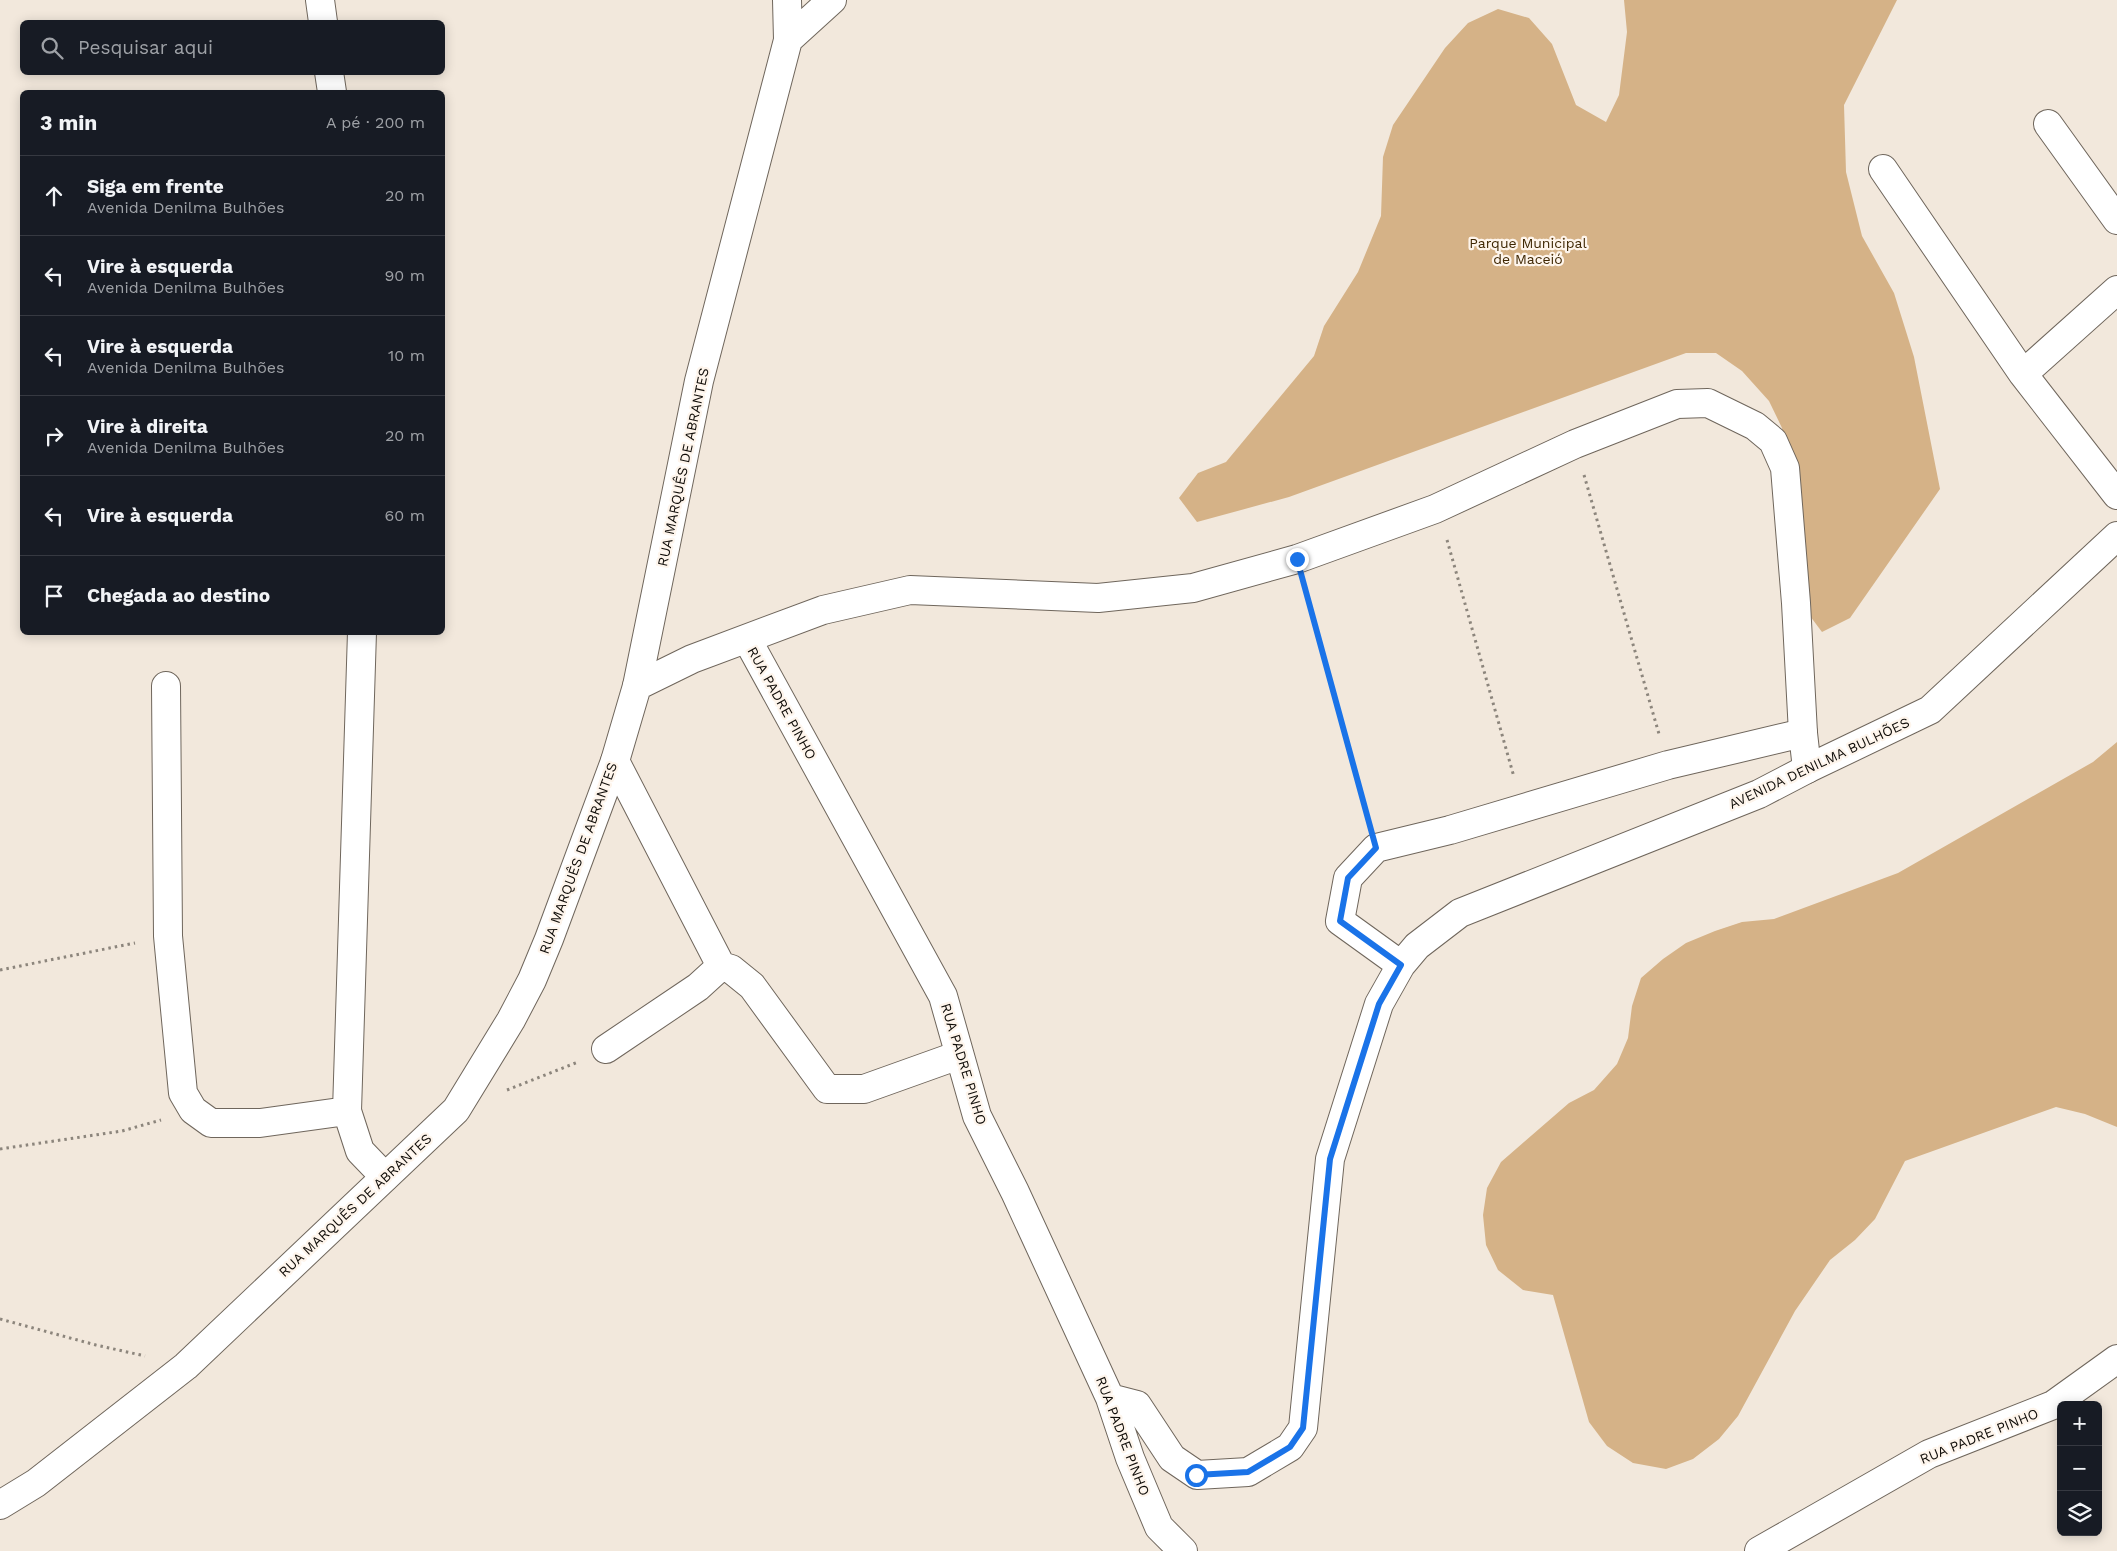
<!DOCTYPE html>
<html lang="pt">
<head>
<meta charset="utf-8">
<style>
  body { margin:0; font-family:"Work Sans",sans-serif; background:#242831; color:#f1f3f6 }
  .controls { position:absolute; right:15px; bottom:15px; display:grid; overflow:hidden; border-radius:8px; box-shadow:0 2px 12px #0003 }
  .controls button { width:45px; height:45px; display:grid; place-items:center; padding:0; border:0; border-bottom:1px solid #363941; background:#171b24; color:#f1f3f6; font:25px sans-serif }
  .stop { position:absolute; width:15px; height:15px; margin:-11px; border:4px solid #1a73e8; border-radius:50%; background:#fff }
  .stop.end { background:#1a73e8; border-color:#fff; box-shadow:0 1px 5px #0008 }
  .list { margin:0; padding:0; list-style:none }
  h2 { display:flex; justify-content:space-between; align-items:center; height:65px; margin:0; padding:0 20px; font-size:21px }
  h2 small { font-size:16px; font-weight:400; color:#9ea1a6 }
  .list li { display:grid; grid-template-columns:32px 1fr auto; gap:15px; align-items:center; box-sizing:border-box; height:80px; padding:0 20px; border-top:1px solid #363941 }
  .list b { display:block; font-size:19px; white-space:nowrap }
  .list p { margin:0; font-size:16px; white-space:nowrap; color:#9ea1a6 }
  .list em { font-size:16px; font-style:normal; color:#9ea1a6 }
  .icon { flex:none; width:28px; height:28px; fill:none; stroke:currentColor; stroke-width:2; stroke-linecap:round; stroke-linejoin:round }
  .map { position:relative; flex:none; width:2117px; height:1551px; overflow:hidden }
  .search { position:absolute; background:#171b24; box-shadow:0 2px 12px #0003; left:20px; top:20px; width:425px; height:55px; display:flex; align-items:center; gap:12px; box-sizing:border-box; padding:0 18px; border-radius:8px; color:#9ea1a6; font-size:19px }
  .panel { position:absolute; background:#171b24; box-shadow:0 2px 12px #0003; left:20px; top:90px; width:425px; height:545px; border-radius:8px }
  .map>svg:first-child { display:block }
  .forest { fill:#d5b287 }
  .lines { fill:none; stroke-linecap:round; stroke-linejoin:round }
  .street-casing { stroke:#6f665c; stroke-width:30 }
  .secondary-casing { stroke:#6f665c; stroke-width:30 }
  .path { stroke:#8c857c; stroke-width:3; stroke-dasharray:2.5 4; stroke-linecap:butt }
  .street { stroke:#fff; stroke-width:28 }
  .secondary { stroke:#fff; stroke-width:28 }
  .route { stroke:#1a73e8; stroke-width:6 }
  .labels { text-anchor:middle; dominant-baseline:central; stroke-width:4.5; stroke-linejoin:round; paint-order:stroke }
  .park-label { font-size:14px; fill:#3f2703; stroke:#fef5ec }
  .street-label { font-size:14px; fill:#0e0b07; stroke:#fef5ec }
</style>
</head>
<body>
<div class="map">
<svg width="2117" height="1551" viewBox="0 0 2117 1551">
  <rect width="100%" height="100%" fill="#f2e8dc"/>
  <path class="forest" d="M1624,0H1897L1844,105L1846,172L1862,236L1894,293L1914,357L1940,489L1850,618L1822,632L1804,608L1788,457L1782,428L1769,401L1742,371L1716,353H1686L1289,497L1197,522L1179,498L1198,473L1226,462L1314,356L1324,326L1358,272L1381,216L1383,157L1393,125L1445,48L1468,23L1498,9L1529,18L1552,44L1576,105L1606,122L1619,95L1627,32Z
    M2117,742V1127L2085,1114L2056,1107L1905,1161L1875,1219L1855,1240L1830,1260L1795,1311L1738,1416L1719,1439L1693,1459L1666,1469L1633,1463L1607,1446L1589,1422L1553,1295L1523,1290L1498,1270L1486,1245L1483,1215L1487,1188L1501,1162L1569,1103L1594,1090L1617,1064L1628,1038L1632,1006L1641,978L1663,959L1686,943L1715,931L1742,922L1774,919L1898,873L2093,762Z"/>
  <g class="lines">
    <g class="street-casing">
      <path id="street" d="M320,0L323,22
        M788,40L832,0
        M329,72L332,92
        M2048,124L2117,220
        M1883,169L2023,374L2117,495
        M2023,374L2117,290
        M362,632L347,1111L360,1151L385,1177
        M747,639L943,996L977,1116L1015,1192L1110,1398L1130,1458L1159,1527L1183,1551
        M166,686L168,936L183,1093L193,1110L211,1123H260L347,1111
        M637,686L699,381L788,40L787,0
        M615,761L721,966L731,969L752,986L827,1089H864L959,1055
        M1401,965L1340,921L1348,878L1376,848L1450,830L1668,765L1803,733
        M606,1049L698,987L721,966
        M1110,1398L1137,1405L1172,1458L1197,1475L1248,1472L1290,1447L1303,1428L1330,1159L1379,1004L1401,965L1417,946L1460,913L1759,794L1807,769
        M1759,1551L1929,1454L2053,1405L2117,1359"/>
    </g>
    <g class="secondary-casing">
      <path id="secondary" d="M0,1505L36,1483L186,1366L456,1110L511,1020L532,980L549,939L615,761L637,686L692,659L823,610L910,590L1098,598L1193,588L1297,559L1435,509L1575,444L1677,404L1708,403L1755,426L1773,441L1785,468L1796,603L1803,733L1807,769L1930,710L2117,536"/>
    </g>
    <path class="path" d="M1584,475L1659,734
      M1447,540L1514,777
      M1306,591L1367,816
      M0,970L135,943
      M507,1090L578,1062
      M0,1149L122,1131L161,1120
      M0,1319L96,1345L145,1356"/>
    <use href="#street" class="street"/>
    <use href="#secondary" class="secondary"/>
  </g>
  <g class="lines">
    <path class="route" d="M1196,1475L1248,1472L1290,1447L1303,1428L1330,1159L1379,1004L1401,965L1340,921L1348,878L1376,848L1297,559"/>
  </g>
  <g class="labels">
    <g class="park-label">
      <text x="1528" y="243">Parque Municipal<tspan x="1528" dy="16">de Maceió</tspan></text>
    </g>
    <g class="street-label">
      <text transform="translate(683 467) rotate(-78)">RUA MARQUÊS DE ABRANTES</text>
      <text transform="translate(782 703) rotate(61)">RUA PADRE PINHO</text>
      <text transform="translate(1819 763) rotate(-25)">AVENIDA DENILMA BULHÕES</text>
      <text transform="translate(578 858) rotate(-70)">RUA MARQUÊS DE ABRANTES</text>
      <text transform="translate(964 1064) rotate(73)">RUA PADRE PINHO</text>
      <text transform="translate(355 1205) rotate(-43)">RUA MARQUÊS DE ABRANTES</text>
      <text transform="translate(1123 1436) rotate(69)">RUA PADRE PINHO</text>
      <text transform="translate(1979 1436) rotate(-22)">RUA PADRE PINHO</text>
    </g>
  </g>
</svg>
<div class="controls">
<button>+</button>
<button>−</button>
<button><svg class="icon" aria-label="layers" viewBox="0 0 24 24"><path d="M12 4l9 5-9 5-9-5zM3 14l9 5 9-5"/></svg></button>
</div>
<div class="stop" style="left:1196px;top:1475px"></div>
<div class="stop end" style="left:1297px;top:559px"></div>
<div class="search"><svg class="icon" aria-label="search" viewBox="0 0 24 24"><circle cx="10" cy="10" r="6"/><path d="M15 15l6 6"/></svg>Pesquisar aqui</div>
<section class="panel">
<h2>3 min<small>A pé · 200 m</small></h2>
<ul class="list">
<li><svg class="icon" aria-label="ahead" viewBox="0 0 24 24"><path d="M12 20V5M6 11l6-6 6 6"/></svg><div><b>Siga em frente</b><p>Avenida Denilma Bulhões</p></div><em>20 m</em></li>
<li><svg class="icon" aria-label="left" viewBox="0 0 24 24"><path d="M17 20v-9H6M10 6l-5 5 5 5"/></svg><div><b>Vire à esquerda</b><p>Avenida Denilma Bulhões</p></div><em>90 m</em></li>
<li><svg class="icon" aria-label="left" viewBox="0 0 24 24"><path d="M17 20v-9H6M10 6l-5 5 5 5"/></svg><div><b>Vire à esquerda</b><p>Avenida Denilma Bulhões</p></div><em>10 m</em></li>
<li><svg class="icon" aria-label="right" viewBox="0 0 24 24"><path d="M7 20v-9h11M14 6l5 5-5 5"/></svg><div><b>Vire à direita</b><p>Avenida Denilma Bulhões</p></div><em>20 m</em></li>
<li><svg class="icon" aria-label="left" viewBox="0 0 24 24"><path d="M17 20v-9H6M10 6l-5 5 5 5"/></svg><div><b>Vire à esquerda</b></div><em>60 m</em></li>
<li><svg class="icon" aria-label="arrive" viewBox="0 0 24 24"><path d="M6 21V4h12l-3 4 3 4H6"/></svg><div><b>Chegada ao destino</b></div></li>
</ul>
</section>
</div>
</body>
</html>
